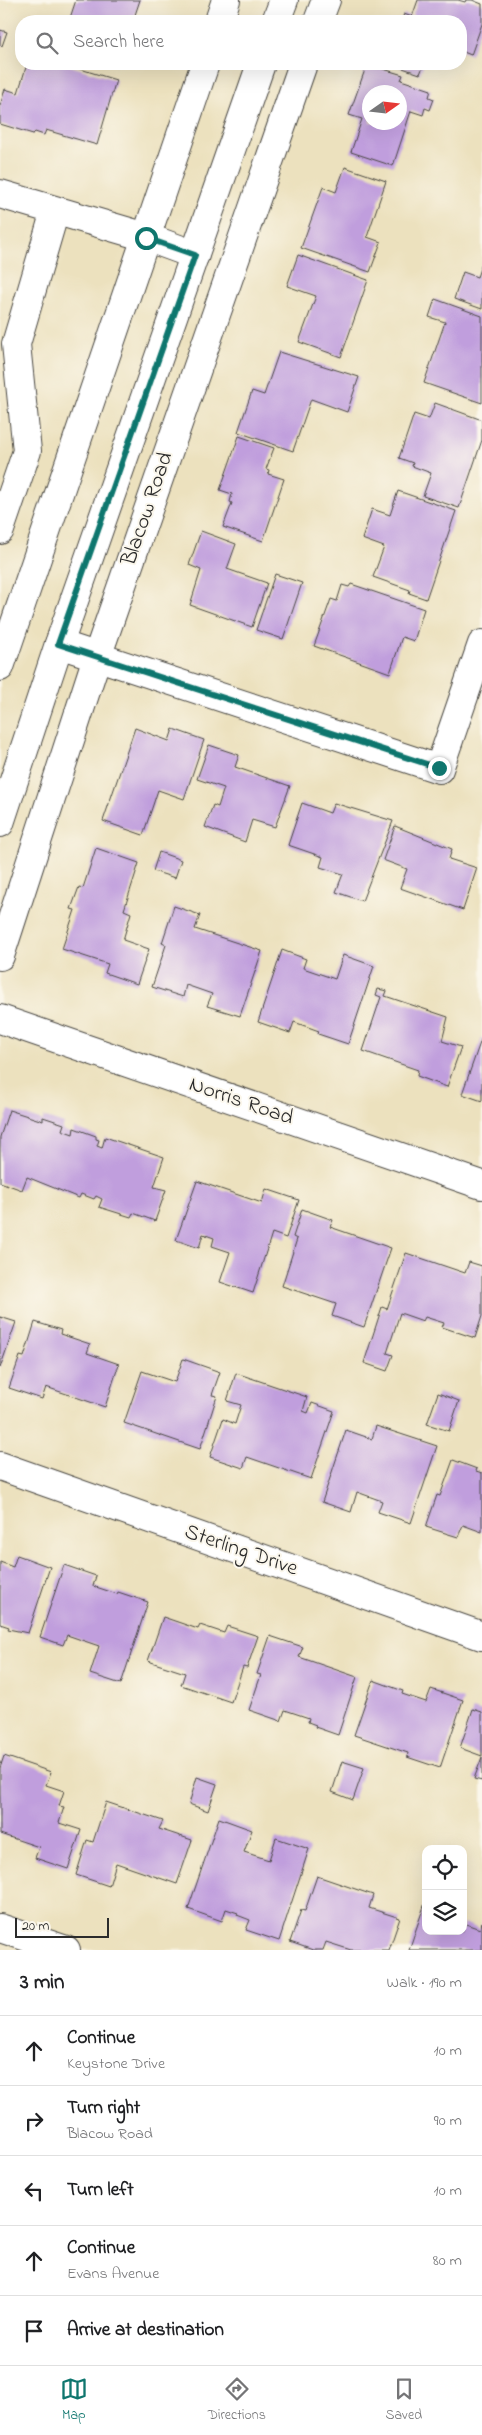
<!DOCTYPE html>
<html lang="en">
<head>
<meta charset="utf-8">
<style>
  body { margin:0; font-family:"Indie Flower",sans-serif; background:#f2f2f2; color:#202124 }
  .controls { position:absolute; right:15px; bottom:15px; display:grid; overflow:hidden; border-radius:10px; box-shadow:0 5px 20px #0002 }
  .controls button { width:45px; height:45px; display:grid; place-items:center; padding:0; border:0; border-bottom:1px solid #e0e0e0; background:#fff; color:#202124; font:25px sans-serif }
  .compass { position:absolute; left:362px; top:85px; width:45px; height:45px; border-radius:50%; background:#fff; box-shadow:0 5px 20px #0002; rotate:76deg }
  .scale { position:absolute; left:15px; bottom:12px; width:94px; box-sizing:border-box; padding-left:5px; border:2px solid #2b2b2b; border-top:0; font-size:14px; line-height:18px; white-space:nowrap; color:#2b2b2b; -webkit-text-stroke:4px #fbf7ec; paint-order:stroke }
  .stop { position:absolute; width:15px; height:15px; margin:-11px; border:4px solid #0f766e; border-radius:50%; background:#fff }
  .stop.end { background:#0f766e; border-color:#fff; box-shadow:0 1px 5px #0008 }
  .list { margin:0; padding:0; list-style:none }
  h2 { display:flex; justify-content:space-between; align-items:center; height:65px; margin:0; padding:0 20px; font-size:21px }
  h2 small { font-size:16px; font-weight:400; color:#757577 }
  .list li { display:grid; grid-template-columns:32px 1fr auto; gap:15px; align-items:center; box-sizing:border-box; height:70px; padding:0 20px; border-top:1px solid #e0e0e0 }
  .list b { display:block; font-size:19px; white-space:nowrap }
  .list p { margin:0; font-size:16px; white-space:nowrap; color:#757577 }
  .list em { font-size:16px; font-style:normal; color:#757577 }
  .icon { flex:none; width:28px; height:28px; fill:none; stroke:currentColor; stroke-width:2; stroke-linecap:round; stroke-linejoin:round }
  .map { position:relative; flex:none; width:482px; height:1950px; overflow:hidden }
  .search { position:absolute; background:#fff; box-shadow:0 5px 20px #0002; left:15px; right:15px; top:15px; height:55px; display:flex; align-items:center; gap:12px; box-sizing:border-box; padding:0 18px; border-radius:20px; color:#757577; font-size:19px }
  .sheet { height:415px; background:#fff }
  nav { display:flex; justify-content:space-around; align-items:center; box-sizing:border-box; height:70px; border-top:1px solid #e0e0e0; background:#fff; font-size:14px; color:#757577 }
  nav a { display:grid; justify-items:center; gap:2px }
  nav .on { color:#0f766e }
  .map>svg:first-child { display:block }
  .building { fill:#c09edd; fill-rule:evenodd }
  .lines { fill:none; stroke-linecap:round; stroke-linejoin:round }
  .street-casing { stroke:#484641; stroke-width:30 }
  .secondary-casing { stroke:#484641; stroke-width:30 }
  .street { stroke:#fff; stroke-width:28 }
  .secondary { stroke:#fff; stroke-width:28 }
  .route { stroke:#0f766e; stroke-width:6 }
  .labels { text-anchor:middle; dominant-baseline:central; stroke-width:4; stroke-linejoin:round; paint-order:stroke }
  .street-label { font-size:22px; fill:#2b2b2b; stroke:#fbf7ec }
</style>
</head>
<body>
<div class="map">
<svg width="482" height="1950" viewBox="0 0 482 1950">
  <rect width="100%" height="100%" fill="#fbf7ec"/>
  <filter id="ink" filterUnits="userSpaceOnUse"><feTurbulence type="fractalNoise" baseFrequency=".02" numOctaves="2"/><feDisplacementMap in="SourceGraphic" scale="10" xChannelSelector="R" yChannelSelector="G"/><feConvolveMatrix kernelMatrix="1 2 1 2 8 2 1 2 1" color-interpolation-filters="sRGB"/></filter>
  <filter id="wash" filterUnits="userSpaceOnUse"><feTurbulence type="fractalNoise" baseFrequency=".0096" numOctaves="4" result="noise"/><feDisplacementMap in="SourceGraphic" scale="20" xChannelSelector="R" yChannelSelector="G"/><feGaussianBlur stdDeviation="1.12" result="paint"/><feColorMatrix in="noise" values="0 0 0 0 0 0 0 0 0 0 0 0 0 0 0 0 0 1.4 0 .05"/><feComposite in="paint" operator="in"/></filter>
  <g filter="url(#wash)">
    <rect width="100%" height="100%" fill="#ece1be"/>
    <g id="blocks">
      <path class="building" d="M76,0H140L133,21H69Z
        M418,0H458L465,2L466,0H472L482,4V24L471,55L461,51V21H401L404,14L412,17Z
        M0,30L7,32L2,46L0,45Z
        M27,64H64L116,80L97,145L46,130L44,135L35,132L33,134L0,124V106L5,89L18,93Z
        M367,64L403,75L401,80L431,90L429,97L434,99L430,110L425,108L423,115L411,111L393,166L351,152L362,119L349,115ZM370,92H400V122H370Z
        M391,64H424L420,74Z
        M345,167L386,181L367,237L381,242L370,272L301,248L323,187L336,192Z
        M298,255L368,280L341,357L299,342L316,296L287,286Z
        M482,263V309L454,299L463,272L477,277Z
        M435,299L482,316V403L424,383L445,322L429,317Z
        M279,352L359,377L347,412L311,399L293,451L238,432L252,391L264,395Z
        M435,403L482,420V440L459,508L423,496L431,473L412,466L413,463L399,458L414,414L429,419Z
        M239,436L274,448L266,469L269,470L268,474L284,479L263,541L223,527L232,503L230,502L232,494L220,490Z
        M398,491L456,511L426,599L409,593L410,590L373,577L384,547L362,539L372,509L390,515Z
        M201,531L236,544L227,569L267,583L252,627L190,605L201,570L189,565Z
        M275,574L302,583L283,639L256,630Z
        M351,584L424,609L414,641L402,637L390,673L314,646L331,599L337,601L342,585L349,587Z
        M135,728L169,741L173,729L204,740L184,799L158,790L143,835L103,821Z
        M209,745L239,755L235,767L290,786L275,827L252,820L245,842L205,827L213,805L218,807L224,788L197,779Z
        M302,803L330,813L334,803L393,821L362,901L336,892L343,874L320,867L323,857L288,845Z
        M395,826L452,849L449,859L477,868L463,910L400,888L407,869L383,860Z
        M96,848L139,863L124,910L131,913L123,940L149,949L137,984L105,973L108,964L62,949L75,910L71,909L79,887L83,888Z
        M159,852L181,860L175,878L153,871Z
        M174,906L200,915L195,929L262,951L240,1016L207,1006L212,994L186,985L183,997L152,987L166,945L162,943Z
        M282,950L306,959L303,968L335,979L343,955L374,966L348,1044L318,1034L319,1031L294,1022L290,1033L258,1022Z
        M378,989L387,991L385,996L448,1017L442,1041L461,1047L447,1087L417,1076L418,1070L363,1051L381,997L376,995Z
        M482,1037V1101L462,1094Z
        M9,1110L43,1121V1117L64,1124L62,1130L73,1134L74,1128L96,1136V1139L99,1140L97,1146L102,1148L105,1137L164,1157L154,1187L166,1190L155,1221L133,1213L131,1217L99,1207L102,1199L96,1196L94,1199L81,1194L79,1198L27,1177L22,1190L0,1182V1137Z
        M197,1181L262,1203L266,1189L299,1200L286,1238L272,1233L253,1293L220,1282L230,1252L212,1246L214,1238L203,1234L199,1248L176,1240Z
        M302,1209L333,1220L330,1227L391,1248L364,1327L332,1316L336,1304L282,1286L297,1239L293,1237Z
        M406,1253L465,1273L469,1262L482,1266V1316L475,1338L442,1327L444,1323L425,1317L423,1321L400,1313L387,1353L393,1355L387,1371L364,1363L382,1307L387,1309Z
        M0,1317L16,1322L0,1368Z
        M35,1322L61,1330L60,1334L90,1344L87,1353L119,1364L105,1407L46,1387L42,1399L9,1388L20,1356L24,1357Z
        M183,1359L220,1372L212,1395L217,1396L200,1449L124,1423L142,1371L175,1382Z
        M236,1373L307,1397L303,1411L308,1413L312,1403L334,1411L311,1479L247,1457L243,1468L210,1457L223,1419L235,1424L241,1405L227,1401Z
        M438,1393L459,1401L449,1431L427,1424Z
        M376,1426L437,1446L411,1523L378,1512L382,1501L357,1492L351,1512L322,1502L346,1430L372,1439Z
        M453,1460L477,1469L476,1471L482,1473V1532L463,1525L458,1537L426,1527L437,1495L440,1496Z
        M17,1555L50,1567L28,1633L8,1629L9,1627L0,1624V1562L13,1567Z
        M64,1565L96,1576L93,1586L117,1594L118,1592L148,1602L121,1684L90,1674L99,1646L67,1635L63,1645L40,1637Z
        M163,1617L198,1629L200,1625L224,1633L227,1626L258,1636L247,1668L243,1667L231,1702L181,1685L185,1673L148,1661Z
        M270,1636L303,1647L299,1657L357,1677L338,1735L315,1727L316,1725L308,1722L309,1718L285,1710L281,1721L249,1710L261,1675L257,1674Z
        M373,1680L403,1691L402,1694L426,1702L431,1689L463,1700L440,1768L407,1757L408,1753L354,1735Z
        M473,1709L482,1712V1756L460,1748Z
        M4,1756L51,1772L46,1785L64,1791L59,1806L64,1807L59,1823L81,1830L68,1869L35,1858L39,1847L0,1834V1768Z
        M482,1757V1781L474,1779Z
        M342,1761L364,1768L353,1800L332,1792Z
        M197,1777L217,1784L208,1811L189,1804Z
        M106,1802L163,1821L159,1829L192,1840L177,1884L116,1863L109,1886L76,1875L87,1840L93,1842Z
        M219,1818L252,1830L244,1852L269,1860L276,1838L309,1849L279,1941L246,1930L250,1920L237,1915L238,1913L226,1909L222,1921L188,1909Z
        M317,1876L373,1895L369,1908L400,1918L389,1950H351L326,1942L323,1950H313L290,1942L301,1910L305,1911Z
        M425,1903L426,1931H463V1923L480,1929L482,1922V1950H409Z"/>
    </g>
  </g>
  <g filter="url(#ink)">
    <use href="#blocks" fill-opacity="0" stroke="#484641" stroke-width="1"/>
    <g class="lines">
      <g class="street-casing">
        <path id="street" d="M318,21L326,0
          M0,194L146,237L195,255
          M0,530L27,451L16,344L55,211
          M59,644L439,769L482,644
          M0,956L97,657L303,64
          M0,1019L482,1185
          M0,1466L482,1636
          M0,1928L66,1950"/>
      </g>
      <g class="secondary-casing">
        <path id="secondary" d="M219,21L226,0
          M276,21L284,0
          M0,667L205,64
          M0,823L59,644L261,64"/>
      </g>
      <use href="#street" class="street"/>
      <use href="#secondary" class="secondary"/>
    </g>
  </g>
  <g class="lines" filter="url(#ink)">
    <path class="route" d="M146,238L195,255L58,644L439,768"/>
  </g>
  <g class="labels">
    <g class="street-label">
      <text transform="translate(148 509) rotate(-71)">Blacow Road</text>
      <text transform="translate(241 1102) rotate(19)">Norris Road</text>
      <text transform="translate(241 1551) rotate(19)">Sterling Drive</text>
    </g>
  </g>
</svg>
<div class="controls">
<button><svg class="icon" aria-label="locate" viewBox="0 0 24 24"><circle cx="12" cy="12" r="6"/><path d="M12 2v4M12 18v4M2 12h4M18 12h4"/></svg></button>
<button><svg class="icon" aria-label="layers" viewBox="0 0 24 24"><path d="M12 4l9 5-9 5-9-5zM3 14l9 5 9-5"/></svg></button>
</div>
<svg class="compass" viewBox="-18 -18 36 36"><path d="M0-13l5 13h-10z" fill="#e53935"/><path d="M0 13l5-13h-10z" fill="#757577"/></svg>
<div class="scale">20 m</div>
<div class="stop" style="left:146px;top:238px"></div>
<div class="stop end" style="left:439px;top:768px"></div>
<div class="search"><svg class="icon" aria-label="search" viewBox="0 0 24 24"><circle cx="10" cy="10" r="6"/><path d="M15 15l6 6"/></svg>Search here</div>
</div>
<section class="sheet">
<h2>3 min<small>Walk · 190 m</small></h2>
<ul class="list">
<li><svg class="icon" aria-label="ahead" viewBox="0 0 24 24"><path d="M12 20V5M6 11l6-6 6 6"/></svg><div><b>Continue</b><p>Keystone Drive</p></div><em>10 m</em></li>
<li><svg class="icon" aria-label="right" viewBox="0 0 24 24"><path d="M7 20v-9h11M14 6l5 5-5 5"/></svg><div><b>Turn right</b><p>Blacow Road</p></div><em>90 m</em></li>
<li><svg class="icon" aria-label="left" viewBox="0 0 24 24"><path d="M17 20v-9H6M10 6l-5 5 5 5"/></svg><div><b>Turn left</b></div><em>10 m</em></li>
<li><svg class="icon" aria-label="ahead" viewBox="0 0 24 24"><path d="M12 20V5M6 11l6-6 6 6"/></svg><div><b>Continue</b><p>Evans Avenue</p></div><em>80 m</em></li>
<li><svg class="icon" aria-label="arrive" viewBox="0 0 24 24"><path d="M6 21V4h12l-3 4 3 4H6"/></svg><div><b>Arrive at destination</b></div></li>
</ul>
</section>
<nav>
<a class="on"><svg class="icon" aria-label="map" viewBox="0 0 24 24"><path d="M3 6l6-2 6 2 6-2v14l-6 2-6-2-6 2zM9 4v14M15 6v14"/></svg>Map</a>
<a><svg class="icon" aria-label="directions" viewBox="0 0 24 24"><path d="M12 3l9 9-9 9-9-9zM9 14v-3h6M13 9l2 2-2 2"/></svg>Directions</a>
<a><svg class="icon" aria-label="saved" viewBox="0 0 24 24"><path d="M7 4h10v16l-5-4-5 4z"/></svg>Saved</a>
</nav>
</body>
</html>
